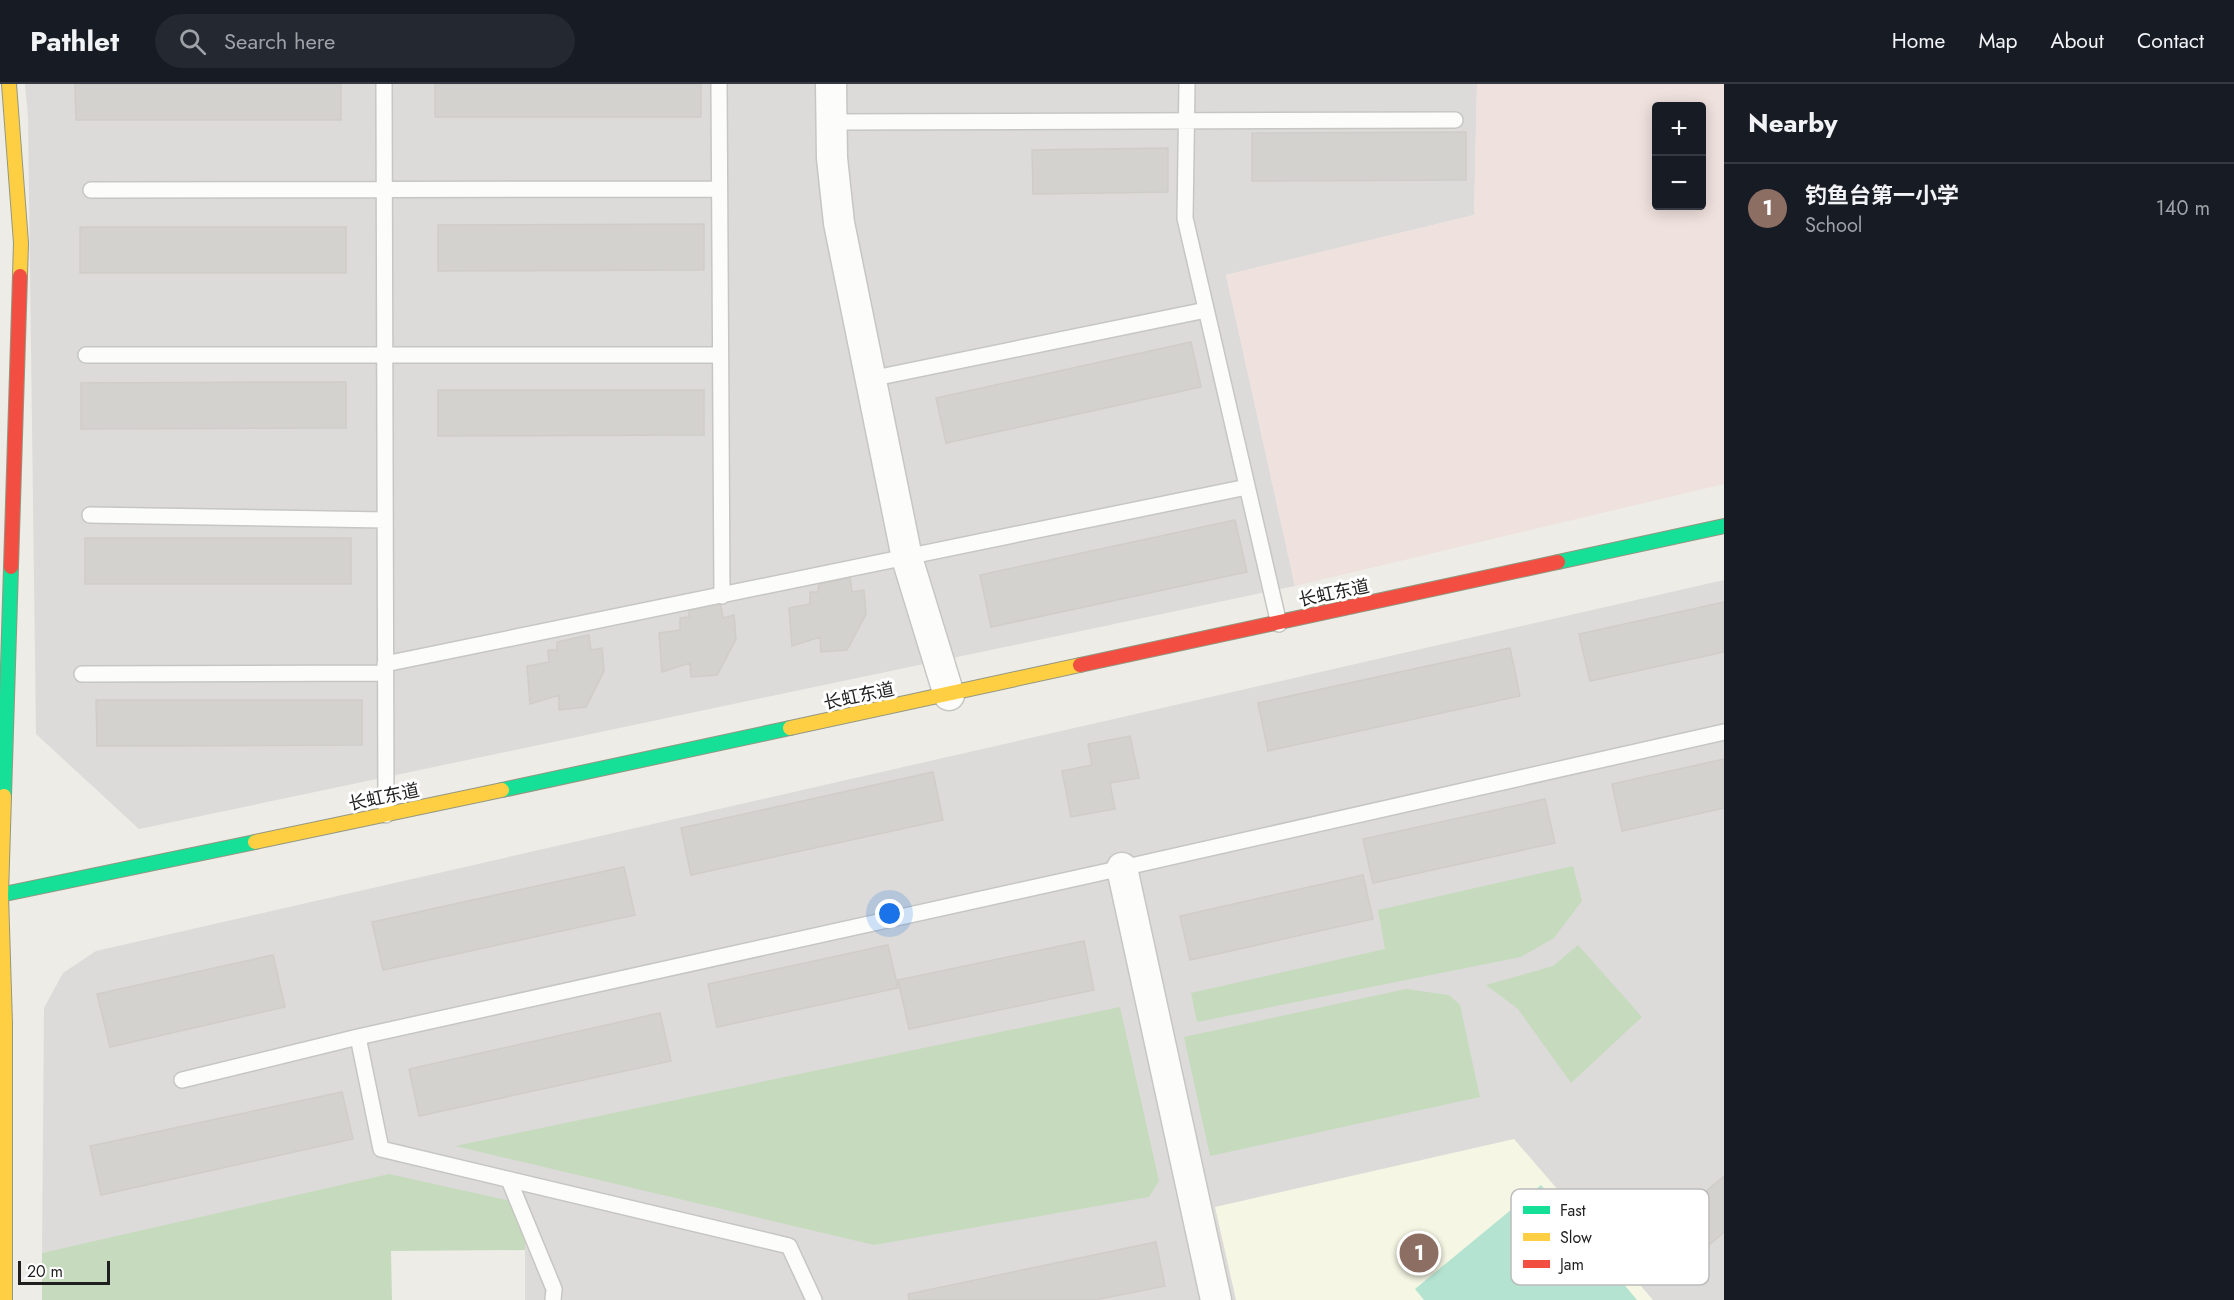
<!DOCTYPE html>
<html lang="en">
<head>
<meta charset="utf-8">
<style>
  body { margin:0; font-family:Jost,"Noto Sans SC",sans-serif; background:#242831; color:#f1f3f6 }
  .controls { position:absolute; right:18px; top:18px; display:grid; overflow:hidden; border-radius:6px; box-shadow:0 3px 15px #0003 }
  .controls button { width:54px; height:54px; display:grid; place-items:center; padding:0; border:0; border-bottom:2px solid #363941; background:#171b24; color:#f1f3f6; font:30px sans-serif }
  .scale { position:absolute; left:18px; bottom:15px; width:92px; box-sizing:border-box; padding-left:6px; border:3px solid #1f1f1f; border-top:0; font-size:16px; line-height:21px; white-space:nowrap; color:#1f1f1f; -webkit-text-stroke:4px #fff; paint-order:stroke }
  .you { position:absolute; left:890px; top:830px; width:21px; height:21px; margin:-15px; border:4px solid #fff; border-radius:50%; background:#1a73e8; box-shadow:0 0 0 9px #1a73e833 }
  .badge { display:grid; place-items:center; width:39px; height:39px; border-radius:50%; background:#7c3aed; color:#fff; font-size:20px; font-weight:700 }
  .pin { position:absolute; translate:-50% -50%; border:3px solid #fff; box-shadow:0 2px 6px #0006 }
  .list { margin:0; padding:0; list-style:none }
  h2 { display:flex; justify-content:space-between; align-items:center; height:78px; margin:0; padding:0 24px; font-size:26px }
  h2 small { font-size:20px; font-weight:400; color:#9ea1a6 }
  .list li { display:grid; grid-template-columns:39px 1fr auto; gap:18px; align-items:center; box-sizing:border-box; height:90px; padding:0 24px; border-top:2px solid #363941 }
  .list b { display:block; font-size:22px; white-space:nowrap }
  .list p { margin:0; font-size:20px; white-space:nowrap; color:#9ea1a6 }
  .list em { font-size:20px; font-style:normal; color:#9ea1a6 }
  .icon { flex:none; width:33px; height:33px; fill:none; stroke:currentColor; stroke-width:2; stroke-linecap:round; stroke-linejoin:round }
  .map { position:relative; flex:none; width:1724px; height:1216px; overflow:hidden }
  header { display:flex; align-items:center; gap:36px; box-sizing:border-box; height:84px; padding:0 30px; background:#171b24; border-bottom:2px solid #363941 }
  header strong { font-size:28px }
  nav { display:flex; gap:33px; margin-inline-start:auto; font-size:21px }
  .search { width:420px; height:54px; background:#242831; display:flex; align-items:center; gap:15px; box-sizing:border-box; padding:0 21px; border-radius:33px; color:#9ea1a6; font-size:22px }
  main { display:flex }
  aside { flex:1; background:#171b24 }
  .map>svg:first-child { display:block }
  .residential { fill:#dcdbd9 }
  .commercial { fill:#efe1dd; fill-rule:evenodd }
  .education { fill:#f5f6e3 }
  .forest { fill:#c6dbbd }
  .pitch { fill:#b4e3d2 }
  .building { fill:#d4d2ce; stroke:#d0cdc9; stroke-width:1.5 }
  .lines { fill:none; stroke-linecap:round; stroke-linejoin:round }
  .lane-casing { stroke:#c6c6c3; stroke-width:18 }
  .street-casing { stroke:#c6c6c3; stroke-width:33 }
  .fast-casing { stroke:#939780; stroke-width:16 }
  .slow-casing { stroke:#939780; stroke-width:16 }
  .jam-casing { stroke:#939780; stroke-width:16 }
  .lane { stroke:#fcfcfb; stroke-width:15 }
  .street { stroke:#fcfcfb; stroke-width:30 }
  .fast { stroke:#16e098; stroke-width:14 }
  .slow { stroke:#ffcf43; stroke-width:14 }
  .jam { stroke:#f24e42; stroke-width:14 }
  .labels { text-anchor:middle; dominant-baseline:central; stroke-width:6; stroke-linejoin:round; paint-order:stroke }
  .street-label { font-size:18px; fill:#1f1f1f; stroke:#fff }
  .key { fill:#fff; stroke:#bcbcbc; stroke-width:1.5 }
  .key-label { font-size:16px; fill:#1f1f1f }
</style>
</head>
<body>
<header>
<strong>Pathlet</strong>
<div class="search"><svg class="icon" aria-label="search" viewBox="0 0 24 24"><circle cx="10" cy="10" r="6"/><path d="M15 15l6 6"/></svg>Search here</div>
<nav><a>Home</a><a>Map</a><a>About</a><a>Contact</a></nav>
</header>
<main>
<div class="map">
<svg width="1724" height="1216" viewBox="0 0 1724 1216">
  <rect width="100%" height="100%" fill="#edece7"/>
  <path class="residential" d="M25,0H1477L1474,131L1226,191L1295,502L139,745L36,650L28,32Z
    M1724,496V1216H525V1120L42,1169L44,924L63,889L96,867Z"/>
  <path class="commercial" d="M1477,0H1724V400L1295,502L1226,191L1474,131ZM1656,22H1702V122H1656Z"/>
  <path class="education" d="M1514,1055L1653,1216H1236L1215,1123Z"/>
  <path class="forest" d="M1573,782L1582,817L1554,854L1521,873L1197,938L1191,909L1385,865L1378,826Z
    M1578,861L1642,933L1571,999L1518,925L1486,901L1553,882Z
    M1406,905L1449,911L1460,921L1480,1013L1210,1072L1184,953Z
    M1120,923L1159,1097L1149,1113L874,1161L455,1062Z
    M389,1090L525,1120V1166L391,1167L392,1216H42V1169Z"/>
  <path class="pitch" d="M1541,1101L1637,1216H1424L1415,1205Z"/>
  <path class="building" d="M75,0H341V36H76Z
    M435,0H701V33H435Z
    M1466,48V96L1252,97V49Z
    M1168,64V108L1033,110L1032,66Z
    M704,140V186L438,187V141Z
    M80,143H346V189H80Z
    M1191,258L1201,303L946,359L936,314Z
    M346,298V344L81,345V299Z
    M438,306H704V351L438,352Z
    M1235,436L1247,488L991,543L980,491Z
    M85,454H351V500H85Z
    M850,494L852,508L864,506L866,530L847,566L821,568L820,553L792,562L789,524L810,520V508H818L819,500Z
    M1724,518V568L1590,597L1579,550Z
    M720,519L723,534L734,531L736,555L717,591L691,593L690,579L662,588L659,549L680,546V534L689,533V526Z
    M589,551L591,566L602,564L604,587L586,623L559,626V611L530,620L527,582L549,578L548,566H557V558Z
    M1510,564L1520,612L1268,667L1258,619Z
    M96,616H362V661L97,662Z
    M1130,652L1139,694L1110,699L1115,725L1071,733L1062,687L1092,681L1088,660Z
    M1724,675V724L1622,747L1612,700Z
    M933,688L943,736L691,791L681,744Z
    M1545,715L1555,759L1373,799L1363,755Z
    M624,783L635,831L383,886L372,838Z
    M1363,791L1373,835L1190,876L1180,832Z
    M1084,857L1094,906L909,945L898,896Z
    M888,861L898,904L717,943L708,900Z
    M273,871L285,923L110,963L97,910Z
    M660,929L671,977L419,1032L409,985Z
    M342,1008L353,1055L101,1111L90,1062Z
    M1724,1092V1148L1669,1196L1641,1164Z
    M1156,1158L1165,1202L1095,1216H909L908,1210Z"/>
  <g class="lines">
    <g class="lane-casing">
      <path id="lane" d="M384,0L386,731
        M719,0L722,512
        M1187,0L1185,134L1279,540
        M831,38L1455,36
        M91,106L719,105
        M86,271H719
        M870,295L1206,226
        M90,431L385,436
        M385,580L1247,403
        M82,590L385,589
        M358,953L381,1065L789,1162L814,1216
        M182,996L358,953L1122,784L1724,648
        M509,1096L554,1205L553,1216"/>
    </g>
    <g class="street-casing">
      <path id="street" d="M831,0L832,74L839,139L907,474L949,611
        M1122,784L1216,1216"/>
    </g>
    <g class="fast-casing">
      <path id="fast" d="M1558,478L1724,442
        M502,706L790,644
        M4,712L11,483
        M0,811L255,758"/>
    </g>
    <g class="slow-casing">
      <path id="slow" d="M9,0L21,159L20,192
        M790,644L1080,581
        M4,712L1,811L5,940V1216
        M255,758L502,706"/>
    </g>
    <g class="jam-casing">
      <path id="jam" d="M11,483L20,192
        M1080,581L1558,478"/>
    </g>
    <use href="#lane" class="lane"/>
    <use href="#street" class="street"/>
    <use href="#fast" class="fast"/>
    <use href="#slow" class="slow"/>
    <use href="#jam" class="jam"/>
  </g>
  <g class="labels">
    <g class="street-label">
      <text transform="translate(1334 509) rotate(-12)">长虹东道</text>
      <text transform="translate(859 612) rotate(-12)">长虹东道</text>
      <text transform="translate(384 713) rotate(-12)">长虹东道</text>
    </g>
  </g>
  <rect x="1511" y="1105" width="198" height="96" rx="9" class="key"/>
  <rect x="1523" y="1122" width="27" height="8" fill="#16e098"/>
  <rect x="1523" y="1149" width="27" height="8" fill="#ffcf43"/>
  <rect x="1523" y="1176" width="27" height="8" fill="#f24e42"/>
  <g class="key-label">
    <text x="1560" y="1132">Fast</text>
    <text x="1560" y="1159">Slow</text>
    <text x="1560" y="1186">Jam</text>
  </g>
</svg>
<div class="controls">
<button>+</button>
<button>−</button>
</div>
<div class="scale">20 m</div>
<div class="you"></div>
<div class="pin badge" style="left:1419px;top:1169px;background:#8d6e63">1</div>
</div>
<aside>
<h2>Nearby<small></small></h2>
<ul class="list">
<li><span class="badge" style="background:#8d6e63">1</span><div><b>钓鱼台第一小学</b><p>School</p></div><em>140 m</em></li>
</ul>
</aside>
</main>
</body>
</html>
